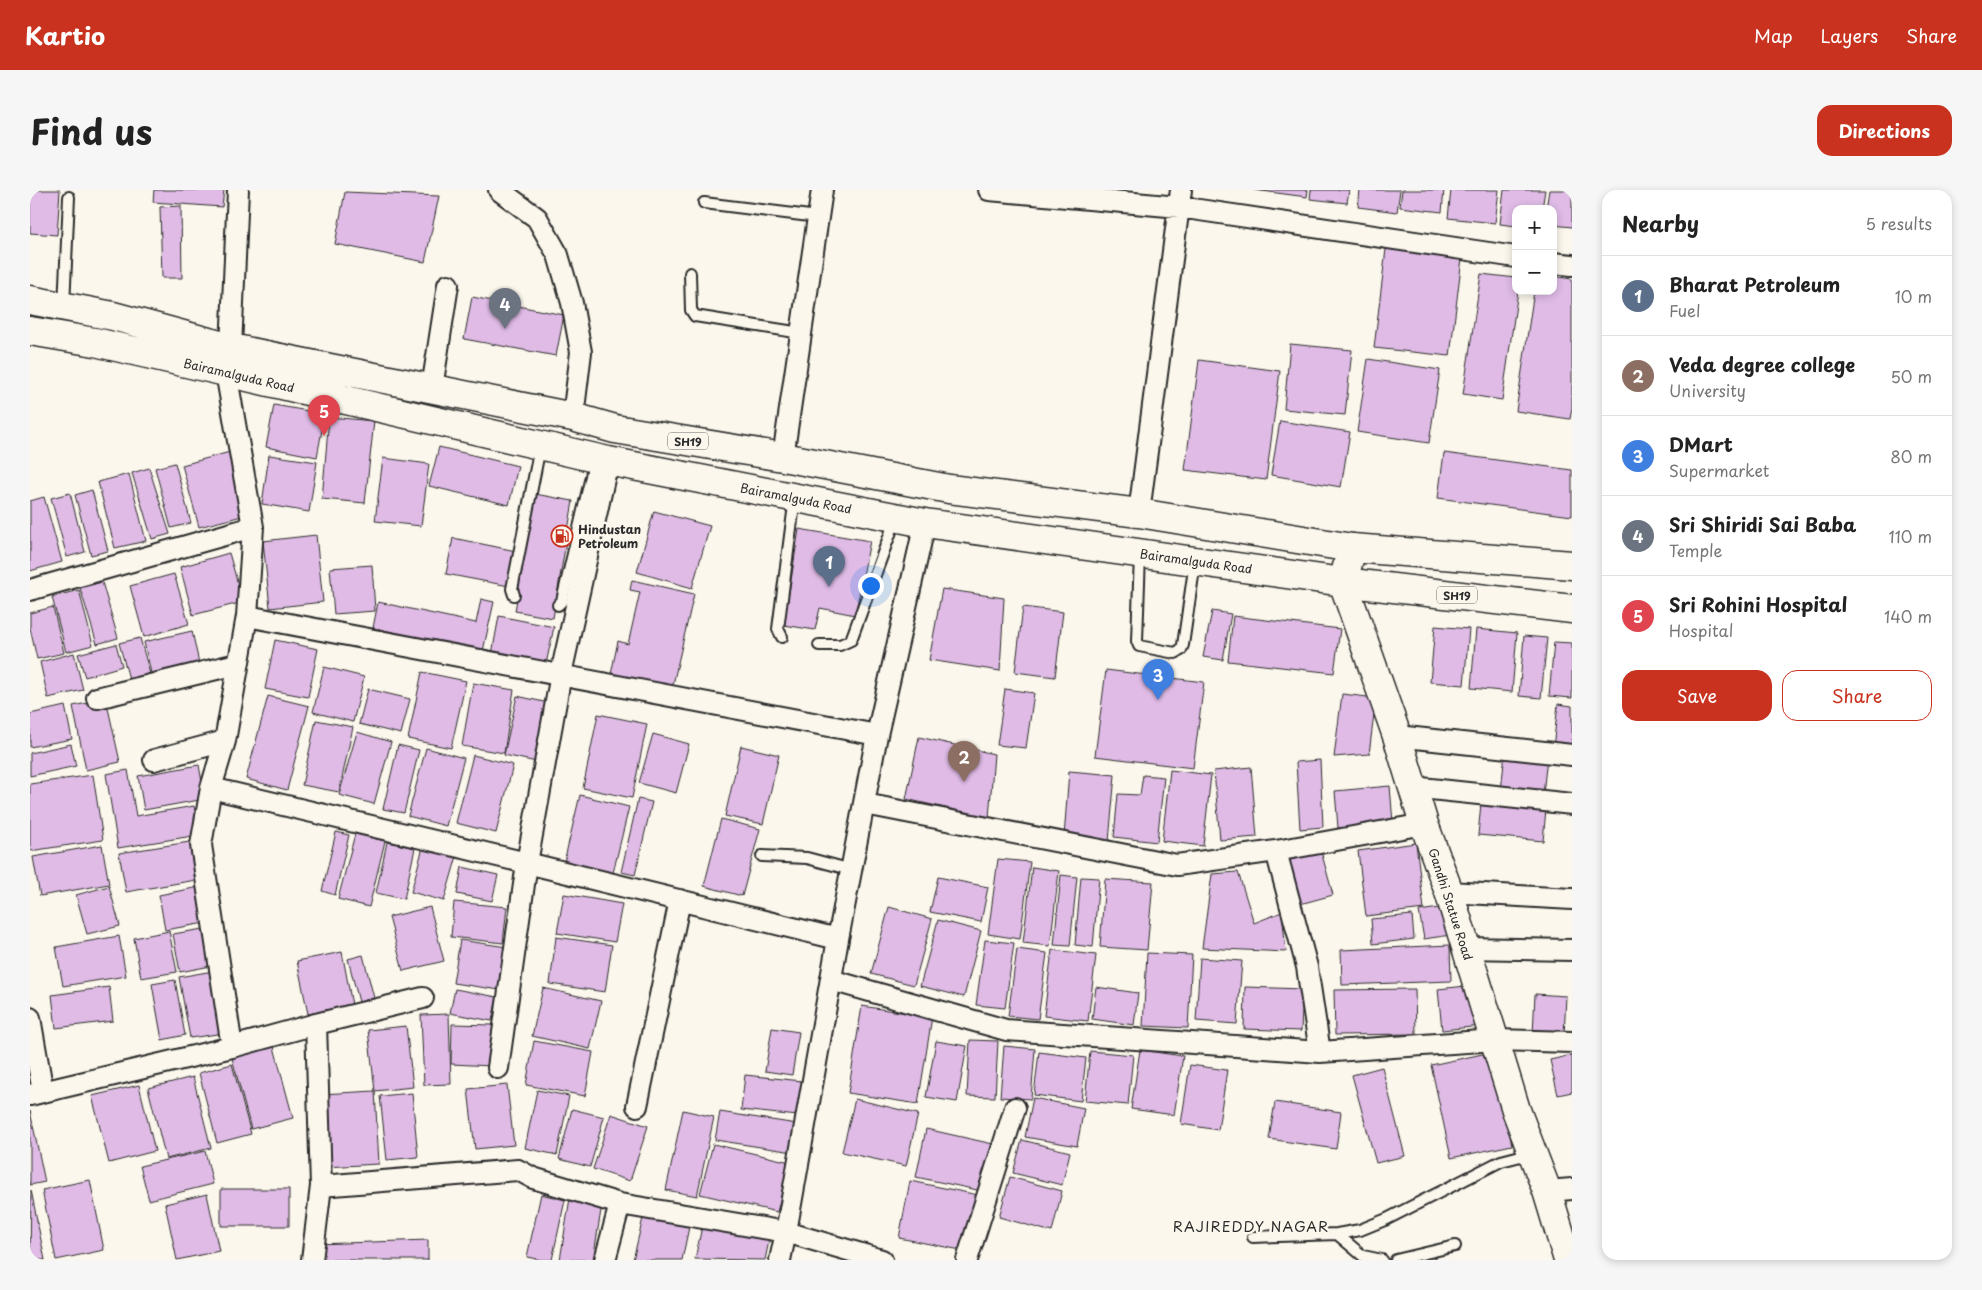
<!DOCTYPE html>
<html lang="en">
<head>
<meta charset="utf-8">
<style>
  body { margin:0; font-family:"Playpen Sans",sans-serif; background:#f6f6f6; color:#222 }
  .controls { position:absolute; right:15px; top:15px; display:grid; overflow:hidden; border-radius:10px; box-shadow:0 2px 8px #0003 }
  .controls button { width:45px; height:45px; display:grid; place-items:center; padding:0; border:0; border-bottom:1px solid #e0e0e0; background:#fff; color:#222; font:25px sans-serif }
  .you { position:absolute; left:840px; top:395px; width:18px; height:18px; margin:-12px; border:4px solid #fff; border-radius:50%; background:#1a73e8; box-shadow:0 0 0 8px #1a73e833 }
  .badge { display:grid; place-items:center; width:32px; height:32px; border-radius:50%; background:#c8321e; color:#fff; font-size:16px; font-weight:700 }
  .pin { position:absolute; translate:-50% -41px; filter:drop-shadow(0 1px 2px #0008) }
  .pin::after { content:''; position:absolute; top:26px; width:18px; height:15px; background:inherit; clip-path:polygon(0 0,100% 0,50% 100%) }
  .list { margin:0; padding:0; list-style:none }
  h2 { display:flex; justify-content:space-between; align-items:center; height:65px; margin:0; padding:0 20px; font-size:21px }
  h2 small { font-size:16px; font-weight:400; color:#767676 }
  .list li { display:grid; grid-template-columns:32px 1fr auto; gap:15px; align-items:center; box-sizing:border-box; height:80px; padding:0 20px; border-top:1px solid #e0e0e0 }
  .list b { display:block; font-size:19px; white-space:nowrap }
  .list p { margin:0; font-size:16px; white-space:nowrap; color:#767676 }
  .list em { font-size:16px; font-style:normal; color:#767676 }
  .actions { display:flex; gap:10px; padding:15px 20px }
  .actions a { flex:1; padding:11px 0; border:1px solid #c8321e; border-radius:15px; text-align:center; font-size:18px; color:#c8321e }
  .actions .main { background:#c8321e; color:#fff }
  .map { position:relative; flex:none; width:1542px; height:1070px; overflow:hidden; border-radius:15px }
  header { display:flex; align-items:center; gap:30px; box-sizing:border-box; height:70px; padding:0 25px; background:#c8321e; color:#fff }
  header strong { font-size:24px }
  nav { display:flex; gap:28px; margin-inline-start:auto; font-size:18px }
  .intro { display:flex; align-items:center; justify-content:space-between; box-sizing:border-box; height:120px; padding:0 30px }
  h1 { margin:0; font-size:35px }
  .button { padding:12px 22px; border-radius:15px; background:#c8321e; color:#fff; font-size:18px; font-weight:700 }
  main { display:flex; gap:30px; padding:0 30px }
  aside { flex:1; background:#fff; border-radius:15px; box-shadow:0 2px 8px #0003 }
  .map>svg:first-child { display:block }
  .building { fill:#dfbbe6; stroke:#2b2b2b }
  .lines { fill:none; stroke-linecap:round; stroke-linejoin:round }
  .lane-casing { stroke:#2b2b2b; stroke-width:14 }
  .street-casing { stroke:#2b2b2b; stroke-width:24 }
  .secondary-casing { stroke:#2b2b2b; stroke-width:31 }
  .primary-casing { stroke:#2b2b2b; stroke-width:31 }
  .lane { stroke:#fbf7ec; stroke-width:10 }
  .street { stroke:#fbf7ec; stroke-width:20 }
  .secondary { stroke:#fbf7ec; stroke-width:28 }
  .primary { stroke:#fbf7ec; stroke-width:28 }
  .labels { text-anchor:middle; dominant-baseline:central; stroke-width:5; stroke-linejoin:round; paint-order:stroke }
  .shield { fill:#fbf7ec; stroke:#696865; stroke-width:1 }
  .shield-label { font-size:11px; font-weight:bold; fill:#2b2b2b }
  .street-label { font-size:12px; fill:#2b2b2b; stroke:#fbf7ec }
  .poi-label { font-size:12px; font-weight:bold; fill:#2b2b2b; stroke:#fbf7ec; text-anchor:start }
  .neighbourhood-label { font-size:14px; letter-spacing:1px; fill:#2b2b2b; stroke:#fbf7ec }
</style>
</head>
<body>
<header>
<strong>Kartio</strong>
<nav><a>Map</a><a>Layers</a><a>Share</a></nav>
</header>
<div class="intro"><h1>Find us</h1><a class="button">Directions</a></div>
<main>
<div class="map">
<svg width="1542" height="1070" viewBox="0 0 1542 1070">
  <rect width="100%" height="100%" fill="#fbf7ec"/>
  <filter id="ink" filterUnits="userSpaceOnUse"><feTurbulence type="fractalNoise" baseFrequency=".02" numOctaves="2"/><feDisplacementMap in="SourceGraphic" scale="10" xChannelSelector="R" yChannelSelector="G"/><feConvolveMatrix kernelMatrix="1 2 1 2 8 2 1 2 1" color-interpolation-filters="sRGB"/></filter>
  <g filter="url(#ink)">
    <path class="building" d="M0,0H30L27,45L0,43Z
      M124,0H194L192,17L123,12Z
      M1224,0H1278L1277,7Z
      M1281,0H1319L1317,13L1280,9Z
      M1330,0H1370L1367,22L1328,17Z
      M1372,0H1414L1412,22L1370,17Z
      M1421,0H1469L1465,33L1418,28Z
      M1474,0H1515L1512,19H1486V36L1470,34Z
      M1519,0H1542V37L1523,35V19H1516Z
      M315,2L409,6L395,72L305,54Z
      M151,16L152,88H132L130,17Z
      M1356,59L1432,68L1420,166L1344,158Z
      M1451,84L1486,88V101H1488L1472,210L1433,204Z
      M1523,86L1542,89V218L1540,229L1486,221L1504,101H1523Z
      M442,107L534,125L526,166L434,149Z
      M1260,154L1322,160L1315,225L1254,219Z
      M1338,169L1410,180L1399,253L1327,242Z
      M1169,170L1250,181L1236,290L1155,280Z
      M244,215L295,224L287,267L236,257Z
      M299,227L344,231L335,313L292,309Z
      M1250,231L1320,242L1311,297L1241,285Z
      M409,257L488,276L479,315L399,296Z
      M200,262L216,325L169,337L152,275Z
      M1414,263L1542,280V326L1408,308Z
      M239,265L287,272L279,322L232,314Z
      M353,268L399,274L391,336L345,331Z
      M145,273L161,333L141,338L125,278Z
      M119,278L140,344L122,349L102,283Z
      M99,284L116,351L85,358L68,292Z
      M62,300L78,361L61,365L45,305Z
      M40,303L55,362L37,367L21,308Z
      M505,304L543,311L523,428L485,421Z
      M14,307L32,372L0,381V311Z
      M624,321L680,336L662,398L607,382Z
      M769,339L840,351L825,425L790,418L785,440L754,435Z
      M286,345L293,412L240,418L233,351Z
      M423,348L486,361L479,396L416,384Z
      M199,363L213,412L163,425L150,377Z
      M342,375L345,421L304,424L300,378Z
      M144,384L159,434L114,447L100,396Z
      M602,390L664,404L641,503L580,489L588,451L598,454L610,402L600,400Z
      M72,392L88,448L67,454L50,398Z
      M912,399L974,408L970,481L899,470Z
      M49,400L63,455L36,462L22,407Z
      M451,409L464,412L453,461L343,438L348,412L446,433Z
      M23,417L34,463L7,469L0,438V423Z
      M993,417L1033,422L1025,487L985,482Z
      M1182,421L1201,424L1193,470L1173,467Z
      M469,426L524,437L516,474L462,464Z
      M1203,426L1310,439L1304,483L1198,471Z
      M1405,436L1439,439L1434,495L1400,492Z
      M1446,439L1487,443L1482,502L1441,498Z
      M162,441L169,473L121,483L114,452Z
      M1494,446L1517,448L1511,508L1489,506Z
      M110,448L120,484L99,489L89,453Z
      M245,450L288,459L278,507L235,499Z
      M1524,452L1542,453V508L1519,506Z
      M86,454L92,476L55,487L48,464Z
      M44,463L53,500L18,508L10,472Z
      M294,477L334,487L323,532L283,522Z
      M1076,480L1174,492L1163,578L1065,566Z
      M392,482L436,491L421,558L378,549Z
      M443,493L484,500L474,563L432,556Z
      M338,499L380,509L371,544L329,534Z
      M975,499L1004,503L996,558L967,555Z
      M1312,504L1346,508L1339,564L1304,567Z
      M238,506L279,516L257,600L216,589Z
      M487,506L523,514L511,573L474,565Z
      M76,509L90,572L56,580L43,516Z
      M1528,514L1542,516V560L1523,558Z
      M35,516L42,549L0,557V524Z
      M568,524L617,534L602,608L553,598Z
      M286,530L323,537L309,602L272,595Z
      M327,542L361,552L344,614L309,605Z
      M623,544L659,554L646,603L609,593Z
      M889,547L964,564L959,628L876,609Z
      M41,554L46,576L0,586V563Z
      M368,555L389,560L374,623L353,619Z
      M711,556L749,565L733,634L695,626Z
      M396,558L434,568L416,636L378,626Z
      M1475,563L1517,567L1513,605L1471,601Z
      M443,565L483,575L466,643L426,633Z
      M1290,570L1293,637L1270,639L1266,572Z
      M169,575L175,609L114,620L108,586Z
      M1221,577L1227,647L1190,650L1184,581Z
      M98,580L106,626L164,616L169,645L88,658L76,584Z
      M1140,580L1181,585L1173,656L1132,651Z
      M1039,581L1085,585L1079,651L1034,647Z
      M63,585L73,650L0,661V594Z
      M1113,585L1134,587L1127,652L1084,647L1088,604L1110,605Z
      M1360,596L1363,633L1308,638L1305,601Z
      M550,605L599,617L583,683L534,672Z
      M608,609L622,612L605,685L591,682Z
      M1451,613L1516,619L1513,651L1448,645Z
      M691,629L730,639L712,706L674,696Z
      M306,642L319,645L305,705L292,701Z
      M325,644L355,651L339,717L308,709Z
      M166,651L172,689L96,702L89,663Z
      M357,652L385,658L374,709L346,703Z
      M1386,653L1394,719L1336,726L1328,661Z
      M72,655L79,694L10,706L3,667Z
      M393,657L427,666L414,711L381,702Z
      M1291,661L1303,705L1270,714L1257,671Z
      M968,669L1000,672L990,749L958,744Z
      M432,677L468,685L462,711L427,704Z
      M1002,677L1029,681L1020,756L993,753Z
      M1208,682L1224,733L1252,722L1256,762L1172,758L1182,684Z
      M1031,685L1047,687L1040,756L1024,755Z
      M908,687L958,697L951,732L900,722Z
      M1051,687L1069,688L1063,757L1045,755Z
      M1075,689L1123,692L1117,760L1070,757Z
      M79,696L90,736L57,744L46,705Z
      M169,697L175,733L135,740L129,705Z
      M534,704L592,714L585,752L527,743Z
      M424,712L477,717L473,753L421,747Z
      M1423,716L1427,744L1394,749L1389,721Z
      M400,717L414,771L373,781L359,727Z
      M859,717L902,729L884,795L841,784Z
      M1382,725L1384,749L1343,754L1341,729Z
      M908,730L951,741L934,807L890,796Z
      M179,738L186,775L150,782L143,744Z
      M139,741L147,782L111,788L104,748Z
      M89,746L96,786L33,796L26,757Z
      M526,747L582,755L575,802L520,794Z
      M430,750L477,757L470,800L423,793Z
      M955,750L984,753L975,818L946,815Z
      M1420,755L1421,791L1312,795L1311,760Z
      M987,759L1017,763L1008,829L978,826Z
      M1022,760L1066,765L1058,831L1014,826Z
      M312,762L322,815L278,824L267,771Z
      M1117,763L1162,765L1158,838L1113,836Z
      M333,765L344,808L329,812L318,769Z
      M1170,768L1212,771L1207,834L1166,831Z
      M183,781L194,843L160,848L149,787Z
      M145,790L155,845L132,850L122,794Z
      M1446,795L1451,836L1412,840L1408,799Z
      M79,797L83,831L26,838L22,805Z
      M1066,797L1108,803L1104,835L1062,829Z
      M1215,797L1273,799L1271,841L1214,839Z
      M513,798L571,811L560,859L502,846Z
      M425,799L467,807L462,831L420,823Z
      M1385,799L1386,844L1305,845L1304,800Z
      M1505,804L1536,806L1534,845L1503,844Z
      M832,816L902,827L888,914L818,903Z
      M419,824L421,894L394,895L391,825Z
      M422,834L463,835L462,876L421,874Z
      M376,836L383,897L345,901L338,840Z
      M742,838L769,842L762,885L735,881Z
      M940,850L968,851L965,907L937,906Z
      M504,851L563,862L555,906L496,895Z
      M906,851L937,856L927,912L896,907Z
      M974,856L1005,859L1001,909L970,907Z
      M244,857L263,928L221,939L202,868Z
      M1110,860L1153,866L1144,925L1101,919Z
      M1060,861L1103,865L1098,915L1055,911Z
      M1009,862L1056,868L1051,911L1004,905Z
      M1462,862L1482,955L1421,968L1401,875Z
      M1542,865V902L1528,905L1520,870Z
      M202,874L221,944L187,953L169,883Z
      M1160,875L1197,880L1188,940L1151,934Z
      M1352,877L1375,966L1346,973L1322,885Z
      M715,885L772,891L768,926L711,920Z
      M163,887L181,958L136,969L118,898Z
      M109,895L125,961L79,973L62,906Z
      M477,895L484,955L445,959L438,899Z
      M507,900L539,906L527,965L495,958Z
      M345,901L349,974L295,977L291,904Z
      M382,903L388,967L357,970L350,906Z
      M1003,908L1054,918L1047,956L995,947Z
      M825,909L888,924L876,976L812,962Z
      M1245,912L1311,922L1306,959L1239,949Z
      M542,919L574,927L560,977L529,969Z
      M653,920L684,927L667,1006L636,1000Z
      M0,921L15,992L0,995Z
      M690,922L767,934L763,962L685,950Z
      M581,924L618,936L600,991L563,979Z
      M896,939L963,954L952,1001L886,987Z
      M992,950L1040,962L1032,995L983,983Z
      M683,954L760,972L747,1022L670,1004Z
      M175,961L183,994L119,1010L110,976Z
      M980,987L1032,1001L1022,1042L969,1027Z
      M60,990L74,1060L26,1070L12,1000Z
      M880,991L948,1005L936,1061L869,1048Z
      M191,999H259V1036H191Z
      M1,1000L15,1070H0Z
      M177,1004L189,1061L147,1070L135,1014Z
      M511,1004L535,1010L522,1070H511L497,1067Z
      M540,1008L572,1014L563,1070H530Z
      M613,1028L659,1037L652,1070H603Z
      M673,1032L740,1046L735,1070L665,1069Z
      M398,1050V1070H286V1054Z"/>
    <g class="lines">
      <g class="lane-casing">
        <path id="lane" d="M674,13L788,27
          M660,83L661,120L665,126L771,143
          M34,116L39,7
          M1110,364L1107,451L1109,456L1145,463L1151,460L1153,455L1165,372
          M484,405L482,399L510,257
          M528,415L532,411L565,269
          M752,447L748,439L765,307
          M789,455H810L821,450L866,328
          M732,666L777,668L822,680
          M1307,1044L1333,1066L1352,1070
          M1223,1047L1307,1044L1330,1040L1357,1029L1471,971L1502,963
          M1366,1070L1425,1056"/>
      </g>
      <g class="street-casing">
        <path id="street" d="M469,0L507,28L528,65L542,113L551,162L543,227
          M959,0L1149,17L1486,67
          M1523,73L1542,75
          M201,158L208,0
          M402,198L418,95
          M753,267L792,0
          M1109,323L1151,0
          M0,400L223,337
          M217,426L847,545
          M67,508L207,474
          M1367,546L1542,565
          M124,570L195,551
          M1382,597L1542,614
          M181,598L497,673L808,749
          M835,614L1147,675L1246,661L1394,634
          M1419,702L1542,709
          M1436,758L1542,760
          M801,790L976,840L1290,862L1277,777L1246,661
          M0,828L13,902
          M286,834L291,996
          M202,857L286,834L393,808
          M1290,862L1466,850L1542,852
          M468,878L497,673L531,484L578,271
          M0,905L202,857L171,655L181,598L195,551L217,426L223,337L196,182
          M607,916L650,710
          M1517,1001L1542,999
          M282,1070L291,996L488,980L503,988L590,1014L756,1042L808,749L847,545L895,333
          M575,1070L590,1014
          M750,1070L756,1042L852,1070
          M937,1070L985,918"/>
      </g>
      <g class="secondary-casing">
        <path id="secondary" d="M1322,358L1313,392L1367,546L1394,634L1419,702L1486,920L1517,1001L1538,1070"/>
      </g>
      <g class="primary-casing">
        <path id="primary" d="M0,110L83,126L201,158L543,227L585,239L753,267L919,299L1109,323L1322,358L1542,375
          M0,141L65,152L196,182L578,271L895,333L1313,392L1542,419"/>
      </g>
      <use href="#lane" class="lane"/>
      <use href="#street" class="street"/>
      <use href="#secondary" class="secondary"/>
      <use href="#primary" class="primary"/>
    </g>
  </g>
  <defs>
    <g id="fuel-ring" transform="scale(1.125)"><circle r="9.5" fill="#fbf7ec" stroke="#c8321e" stroke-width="1.5"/><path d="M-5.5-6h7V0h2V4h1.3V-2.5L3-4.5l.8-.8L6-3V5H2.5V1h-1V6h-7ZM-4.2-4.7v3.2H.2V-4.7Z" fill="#c8321e"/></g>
  </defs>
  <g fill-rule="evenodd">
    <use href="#fuel-ring" x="532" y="346"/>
  </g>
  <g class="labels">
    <g class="shield">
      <rect x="638" y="242.5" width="40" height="17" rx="4"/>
      <rect x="1407" y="396.5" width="40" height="17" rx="4"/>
    </g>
    <g class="shield-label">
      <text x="658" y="251">SH19</text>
      <text x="1427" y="405">SH19</text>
    </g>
    <g class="street-label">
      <text transform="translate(209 185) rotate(13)">Bairamalguda Road</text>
      <text transform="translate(766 308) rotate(11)">Bairamalguda Road</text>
      <text transform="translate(1166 371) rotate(8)">Bairamalguda Road</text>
      <text transform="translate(1421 714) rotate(72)">Gandhi Statue Road</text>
    </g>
    <g class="poi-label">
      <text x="548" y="339">Hindustan<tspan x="548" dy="14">Petroleum</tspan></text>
    </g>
    <g class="neighbourhood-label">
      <text x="1221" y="1036">RAJIREDDY NAGAR</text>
    </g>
  </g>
</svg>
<div class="controls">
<button>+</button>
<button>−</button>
</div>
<div class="you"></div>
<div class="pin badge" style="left:799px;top:397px;background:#5c6f8a">1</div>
<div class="pin badge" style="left:934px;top:592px;background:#8d6e63">2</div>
<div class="pin badge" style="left:1128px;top:510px;background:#3f7fe0">3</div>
<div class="pin badge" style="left:475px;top:139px;background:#6b7280">4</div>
<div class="pin badge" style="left:294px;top:246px;background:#e0444e">5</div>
</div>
<aside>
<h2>Nearby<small>5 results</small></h2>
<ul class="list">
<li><span class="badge" style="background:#5c6f8a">1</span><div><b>Bharat Petroleum</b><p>Fuel</p></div><em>10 m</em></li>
<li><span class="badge" style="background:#8d6e63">2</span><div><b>Veda degree college</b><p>University</p></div><em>50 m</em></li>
<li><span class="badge" style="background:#3f7fe0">3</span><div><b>DMart</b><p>Supermarket</p></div><em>80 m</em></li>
<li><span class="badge" style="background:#6b7280">4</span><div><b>Sri Shiridi Sai Baba</b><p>Temple</p></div><em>110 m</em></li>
<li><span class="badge" style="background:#e0444e">5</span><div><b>Sri Rohini Hospital</b><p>Hospital</p></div><em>140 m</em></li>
</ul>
<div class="actions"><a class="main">Save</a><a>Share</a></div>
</aside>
</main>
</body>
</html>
